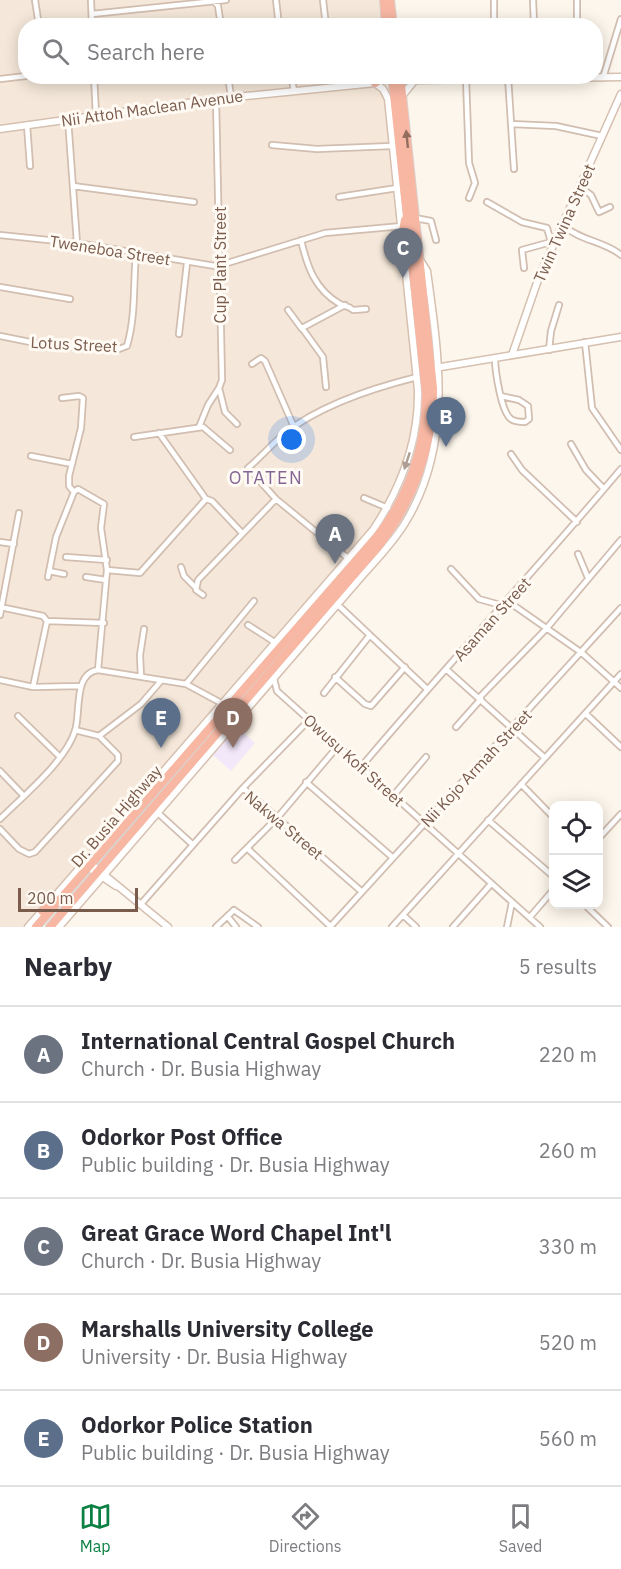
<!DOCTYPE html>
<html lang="en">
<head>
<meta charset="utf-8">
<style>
  body { margin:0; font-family:"IBM Plex Sans",sans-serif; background:#f2f2f3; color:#2b2b33 }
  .controls { position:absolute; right:18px; bottom:18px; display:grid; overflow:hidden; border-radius:12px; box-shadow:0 3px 15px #0003 }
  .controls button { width:54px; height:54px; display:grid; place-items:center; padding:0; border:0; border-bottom:2px solid #e1e1e2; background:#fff; color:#2b2b33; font:30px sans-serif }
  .scale { position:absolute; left:18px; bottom:15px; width:120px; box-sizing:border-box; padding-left:6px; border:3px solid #7a5c4d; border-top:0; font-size:16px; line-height:21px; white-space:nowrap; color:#7a5c4d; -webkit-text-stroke:4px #fffaf3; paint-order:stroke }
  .you { position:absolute; left:292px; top:440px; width:21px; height:21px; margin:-15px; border:4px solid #fff; border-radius:50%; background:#1a73e8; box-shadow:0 0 0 9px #1a73e833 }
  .badge { display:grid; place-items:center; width:39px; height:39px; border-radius:50%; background:#0b8043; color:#fff; font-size:20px; font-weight:700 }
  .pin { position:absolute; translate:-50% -50px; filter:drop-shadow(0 2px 3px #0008) }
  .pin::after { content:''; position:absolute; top:32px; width:21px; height:18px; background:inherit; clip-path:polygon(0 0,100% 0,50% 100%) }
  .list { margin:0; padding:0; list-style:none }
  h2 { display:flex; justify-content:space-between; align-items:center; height:78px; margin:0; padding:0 24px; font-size:26px }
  h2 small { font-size:20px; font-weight:400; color:#7c7c81 }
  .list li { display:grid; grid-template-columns:39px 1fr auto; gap:18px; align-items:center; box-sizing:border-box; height:96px; padding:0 24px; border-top:2px solid #e1e1e2 }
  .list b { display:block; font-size:22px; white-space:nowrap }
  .list p { margin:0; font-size:20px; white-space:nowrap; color:#7c7c81 }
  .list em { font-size:20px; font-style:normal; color:#7c7c81 }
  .icon { flex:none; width:33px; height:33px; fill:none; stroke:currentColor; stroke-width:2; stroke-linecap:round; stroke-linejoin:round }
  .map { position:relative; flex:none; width:621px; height:927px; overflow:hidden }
  .search { position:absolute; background:#fff; box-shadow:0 3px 15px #0003; left:18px; right:18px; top:18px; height:66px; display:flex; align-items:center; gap:15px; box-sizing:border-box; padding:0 21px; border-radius:24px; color:#7c7c81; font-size:22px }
  .sheet { height:558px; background:#fff }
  nav { display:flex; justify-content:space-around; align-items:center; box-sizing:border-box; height:84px; border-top:2px solid #e1e1e2; background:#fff; font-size:16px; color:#7c7c81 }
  nav a { display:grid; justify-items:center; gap:3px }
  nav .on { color:#0b8043 }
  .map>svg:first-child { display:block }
  .residential { fill:#f5e8da }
  .education { fill:#f3e8fa }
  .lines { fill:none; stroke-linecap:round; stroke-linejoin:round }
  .street-casing { stroke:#d1beb0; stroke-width:8 }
  .secondary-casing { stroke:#d6c0b0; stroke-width:9 }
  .highway-casing { stroke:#dad1cd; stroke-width:10 }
  .street { stroke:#fff; stroke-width:4.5 }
  .secondary { stroke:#fff; stroke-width:6 }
  .highway { stroke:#f7b7a3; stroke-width:8 }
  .oneway { fill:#936e5e }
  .oneway2 { fill:#af9d94 }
  .labels { text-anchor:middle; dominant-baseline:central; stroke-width:6; stroke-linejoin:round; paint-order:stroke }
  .street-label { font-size:16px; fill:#7a5c4d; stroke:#fffaf3 }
  .neighbourhood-label { font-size:18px; letter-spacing:1.5px; fill:#846695; stroke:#fffaf3 }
</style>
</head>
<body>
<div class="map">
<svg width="621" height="927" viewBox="0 0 621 927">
  <rect width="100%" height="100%" fill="#fdf6ec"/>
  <path class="residential" d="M0,0H381L383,25L26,26V76L387,77L388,85L384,86L417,404L410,447L399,477L381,512L362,539L23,927H0Z"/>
  <path class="education" d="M236,726L255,743L231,771L212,754Z"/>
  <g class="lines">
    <g class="street-casing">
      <path id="street" d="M35,0L39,26
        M91,0L92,26
        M276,0L279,26
        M323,0L326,26
        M533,0L534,24
        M214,1L218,6L221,26
        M92,14L226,0
        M494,26V0
        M577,26V0
        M94,76L96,115
        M228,76L231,97
        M291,76L294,90
        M508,77L514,169
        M466,78L469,163L475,183L469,198
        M603,78L621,19
        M0,79L26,76
        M216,99L222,380L219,388L225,412L237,424
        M68,119L77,243
        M511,124L556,126L602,136
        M27,125L30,166
        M272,145L317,149L392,146
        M73,186L194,202
        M580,187L591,195L599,212L610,207
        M339,197L397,188
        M487,202L522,222L547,228L551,242L554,245
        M415,218L431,221L436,240
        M564,226C581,241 604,241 621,255
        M0,235L77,243L221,267
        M301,240C307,266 315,290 340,304C345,307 348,305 353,310L366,309
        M221,265L325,233L402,226
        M524,268L522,250L551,242
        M0,287L70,299
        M288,310L302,329
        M179,334L187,263
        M0,336L45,345L119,349L127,346C136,315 133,285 136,254
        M585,342L592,408L621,450
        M549,350L551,331L559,305
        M495,358C495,370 501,412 511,419C515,422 521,422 525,422L529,419L528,406L519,400L501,396
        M252,364L261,358L265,361L294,427
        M326,387L323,357L302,328L345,305
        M62,398L79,396L83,398L81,428L69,476V486L74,492
        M199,427L208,405L219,388
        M159,433L206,499L212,501L242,533
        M134,437L203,427L230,450
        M571,444L586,470L604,489
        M511,454L522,470L577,522
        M31,456L72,464
        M364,498L388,508
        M0,542L14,544
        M578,554L588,578
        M66,557L107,560
        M349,559L276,499L248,468C261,457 272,444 285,433C321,405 373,388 417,377
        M181,567L184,576L195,587
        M451,569L479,599L504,606
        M107,570L140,573L206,499
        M49,571L64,574
        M48,577L56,537L74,492
        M86,577L106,580
        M203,595L196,590L198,580L276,499
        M509,602L582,653L621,688
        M338,605L427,689
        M0,607L43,616L47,621L104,623
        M0,615L19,513
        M248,625L276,643
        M446,669L545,758
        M98,670L186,684L223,704
        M141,677L140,655L144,629
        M335,677L365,704L371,706L405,667
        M274,679L277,691L540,927
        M0,680L33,687L80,686
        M186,684L254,601
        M33,687L47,621
        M324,693L370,635
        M479,698L546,629L621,540
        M586,714L621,747
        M18,716L60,757
        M456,727L481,699
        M99,736L141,704L160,682
        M361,767C446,666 536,570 621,469
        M0,771L23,795
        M306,782L392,857
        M521,784L554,818
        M243,788L361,891
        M393,796L426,757
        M158,813L192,844
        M0,819C23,796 65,762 75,731C81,713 73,673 98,670L107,570L101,528L104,504L78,489L74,492
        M488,820L554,877
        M0,829L19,849L29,854L35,852L118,761V755L99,736L75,730
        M598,839L621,814
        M248,849L330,926
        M235,860L278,817L338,746
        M141,904L243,788L309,720
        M584,904L608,927
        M403,915L416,927
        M228,917L236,927
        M530,917L554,889
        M216,927L234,910L258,927
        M330,927L621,608
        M392,927L621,674
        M453,927L491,884
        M507,927L512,902"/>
    </g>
    <g class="secondary-casing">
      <path id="secondary" d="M406,76L415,80L621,77
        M402,96L415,80
        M0,129L216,99L375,83L383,89L388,99L418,390C419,441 401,488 373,530L50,902
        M512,355L539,277L621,94
        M435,368L621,337
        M91,864L168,927
        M88,867L116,886
        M28,927L43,910
        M59,927L361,577C376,560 393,543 405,523C453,445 439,358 427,271L420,260"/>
    </g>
    <g class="highway-casing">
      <path id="highway" d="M384,0L386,26
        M390,0L393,26
        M375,83L384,76
        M402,236L405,220
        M42,911L55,900
        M36,927L374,540C408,499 426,447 426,394L392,76
        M50,927L378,547C413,502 434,446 433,388L400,76"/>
    </g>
    <use href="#street" class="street"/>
    <use href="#secondary" class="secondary"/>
    <use href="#highway" class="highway"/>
  </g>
  <defs><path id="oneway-solid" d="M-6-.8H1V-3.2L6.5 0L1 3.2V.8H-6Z" transform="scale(1.5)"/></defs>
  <use class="oneway" href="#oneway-solid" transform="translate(407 139) rotate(-96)"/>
  <use class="oneway2" href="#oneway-solid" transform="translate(407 461) rotate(108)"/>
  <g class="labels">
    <g class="street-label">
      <text transform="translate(152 108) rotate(-8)">Nii Attoh Maclean Avenue</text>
      <text transform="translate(564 223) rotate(-66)">Twin Twina Street</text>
      <text transform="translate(110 250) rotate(9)">Tweneboa Street</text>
      <text transform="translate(220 265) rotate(-90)">Cup Plant Street</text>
      <text transform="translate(74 344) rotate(3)">Lotus Street</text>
      <text transform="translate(492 619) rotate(-48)">Asaman Street</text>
      <text transform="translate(354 760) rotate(42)">Owusu Kofi Street</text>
      <text transform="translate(476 768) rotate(-47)">Nii Kojo Armah Street</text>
      <text transform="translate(116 816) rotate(-49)">Dr. Busia Highway</text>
      <text transform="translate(284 825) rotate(40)">Nakwa Street</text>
    </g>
    <g class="neighbourhood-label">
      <text x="266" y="477">OTATEN</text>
    </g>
  </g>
</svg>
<div class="controls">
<button><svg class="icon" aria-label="locate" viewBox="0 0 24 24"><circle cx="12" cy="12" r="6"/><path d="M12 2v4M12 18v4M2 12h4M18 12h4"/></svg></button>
<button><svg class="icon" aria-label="layers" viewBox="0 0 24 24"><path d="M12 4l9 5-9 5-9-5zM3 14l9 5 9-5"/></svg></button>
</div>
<div class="scale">200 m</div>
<div class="you"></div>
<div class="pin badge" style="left:335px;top:564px;background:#6b7280">A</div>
<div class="pin badge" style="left:446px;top:447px;background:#5c6f8a">B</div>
<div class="pin badge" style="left:403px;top:278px;background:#6b7280">C</div>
<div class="pin badge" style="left:233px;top:748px;background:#8d6e63">D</div>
<div class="pin badge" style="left:161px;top:748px;background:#5c6f8a">E</div>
<div class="search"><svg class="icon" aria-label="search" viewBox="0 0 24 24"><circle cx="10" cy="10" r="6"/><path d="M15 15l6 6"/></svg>Search here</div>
</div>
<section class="sheet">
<h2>Nearby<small>5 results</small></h2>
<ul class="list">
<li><span class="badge" style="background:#6b7280">A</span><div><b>International Central Gospel Church</b><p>Church · Dr. Busia Highway</p></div><em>220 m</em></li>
<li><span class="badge" style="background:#5c6f8a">B</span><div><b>Odorkor Post Office</b><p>Public building · Dr. Busia Highway</p></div><em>260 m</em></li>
<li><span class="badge" style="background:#6b7280">C</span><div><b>Great Grace Word Chapel Int'l</b><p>Church · Dr. Busia Highway</p></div><em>330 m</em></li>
<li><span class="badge" style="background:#8d6e63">D</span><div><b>Marshalls University College</b><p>University · Dr. Busia Highway</p></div><em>520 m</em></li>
<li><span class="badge" style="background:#5c6f8a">E</span><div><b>Odorkor Police Station</b><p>Public building · Dr. Busia Highway</p></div><em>560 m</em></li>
</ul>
</section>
<nav>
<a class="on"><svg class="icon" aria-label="map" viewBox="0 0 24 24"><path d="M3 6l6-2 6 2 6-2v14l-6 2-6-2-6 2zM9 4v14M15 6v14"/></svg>Map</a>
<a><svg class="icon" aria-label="directions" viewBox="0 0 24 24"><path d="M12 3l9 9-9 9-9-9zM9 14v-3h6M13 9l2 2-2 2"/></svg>Directions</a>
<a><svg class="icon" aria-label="saved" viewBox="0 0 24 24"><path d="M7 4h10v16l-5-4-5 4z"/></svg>Saved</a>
</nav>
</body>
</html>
